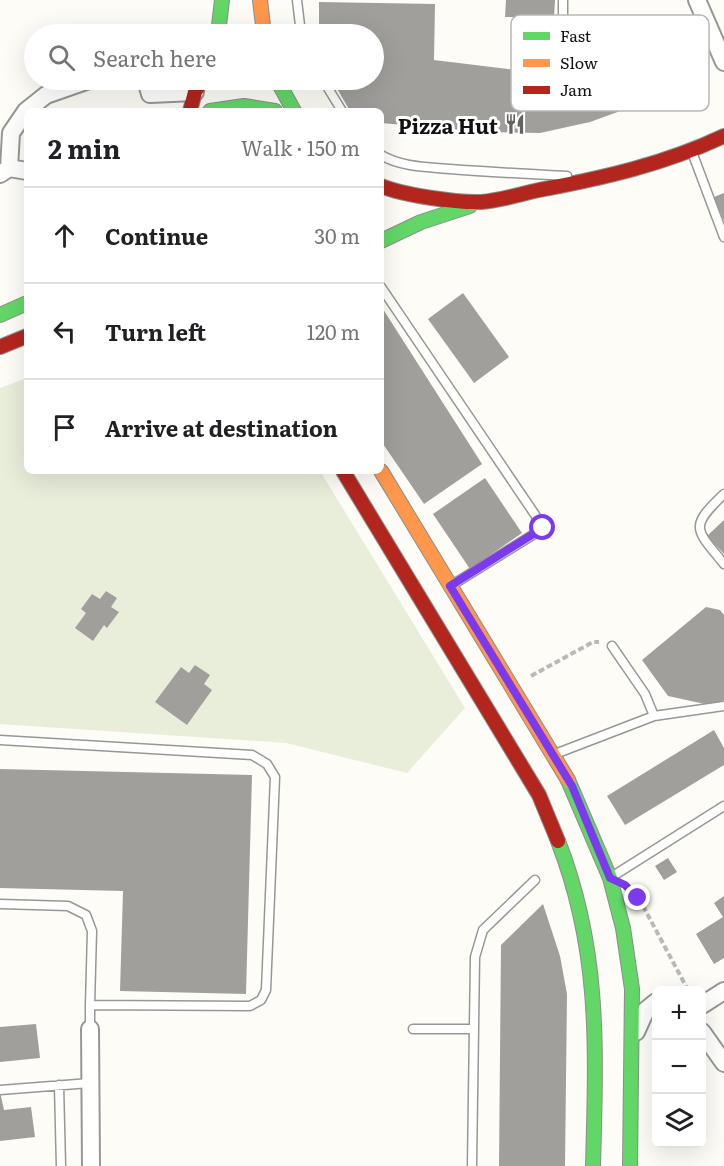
<!DOCTYPE html>
<html lang="en">
<head>
<meta charset="utf-8">
<style>
  body { margin:0; font-family:Literata,serif; background:#f2f2f2; color:#202124 }
  .controls { position:absolute; right:18px; bottom:18px; display:grid; overflow:hidden; border-radius:9px; box-shadow:0 6px 24px #0002 }
  .controls button { width:54px; height:54px; display:grid; place-items:center; padding:0; border:0; border-bottom:2px solid #e0e0e0; background:#fff; color:#202124; font:30px sans-serif }
  .stop { position:absolute; width:18px; height:18px; margin:-14px; border:4px solid #7c3aed; border-radius:50%; background:#fff }
  .stop.end { background:#7c3aed; border-color:#fff; box-shadow:0 2px 6px #0008 }
  .list { margin:0; padding:0; list-style:none }
  h2 { display:flex; justify-content:space-between; align-items:center; height:78px; margin:0; padding:0 24px; font-size:26px }
  h2 small { font-size:20px; font-weight:400; color:#757577 }
  .list li { display:grid; grid-template-columns:39px 1fr auto; gap:18px; align-items:center; box-sizing:border-box; height:96px; padding:0 24px; border-top:2px solid #e0e0e0 }
  .list b { display:block; font-size:22px; white-space:nowrap }
  .list em { font-size:20px; font-style:normal; color:#757577 }
  .icon { flex:none; width:33px; height:33px; fill:none; stroke:currentColor; stroke-width:2; stroke-linecap:round; stroke-linejoin:round }
  .map { position:relative; flex:none; width:724px; height:1166px; overflow:hidden }
  .search { position:absolute; background:#fff; box-shadow:0 6px 24px #0002; left:24px; top:24px; width:360px; height:66px; display:flex; align-items:center; gap:15px; box-sizing:border-box; padding:0 21px; border-radius:33px; color:#757577; font-size:22px }
  .panel { position:absolute; background:#fff; box-shadow:0 6px 24px #0002; left:24px; top:108px; width:360px; height:366px; border-radius:9px }
  .map>svg:first-child { display:block }
  .cemetery { fill:#e9eedb }
  .building { fill:#a19f9c }
  .lines { fill:none; stroke-linecap:round; stroke-linejoin:round }
  .lane-casing { stroke:#979795; stroke-width:11 }
  .street-casing { stroke:#979795; stroke-width:20 }
  .fast-casing { stroke:#8e8d8b; stroke-width:16 }
  .slow-casing { stroke:#8e8d8b; stroke-width:16 }
  .jam-casing { stroke:#8e8d8b; stroke-width:16 }
  .path { stroke:#b9b9b8; stroke-width:4; stroke-dasharray:6 3; stroke-linecap:butt }
  .lane { stroke:#fffffe; stroke-width:8 }
  .street { stroke:#fffffe; stroke-width:16 }
  .fast { stroke:#63d668; stroke-width:14 }
  .slow { stroke:#ff974d; stroke-width:14 }
  .jam { stroke:#b3261e; stroke-width:14 }
  .route { stroke:#7c3aed; stroke-width:8 }
  .labels { text-anchor:middle; dominant-baseline:central; stroke-width:6; stroke-linejoin:round; paint-order:stroke }
  .poi-label { font-size:21px; font-weight:bold; fill:#111; stroke:#fff; text-anchor:end }
  .key { fill:#fff; stroke:#b8b8b8; stroke-width:1.5 }
  .key-label { font-size:16px; fill:#111 }
</style>
</head>
<body>
<div class="map">
<svg width="724" height="1166" viewBox="0 0 724 1166">
  <rect width="100%" height="100%" fill="#fdfcf7"/>
  <path class="cemetery" d="M27,378V471H320L465,708L407,773L286,743L0,724V388Z"/>
  <path class="building" d="M506,0H555L554,18L505,17Z
    M319,2L435,4L434,60L532,72L670,22L688,64L678,90L590,122L540,133L483,132L381,123V111H350L332,80H374V34H319Z
    M724,193V221L714,197Z
    M463,293L509,357L474,383L428,319Z
    M381,306L482,464L424,504L381,441Z
    M485,478L522,533L470,569L433,514Z
    M724,520V554L707,536Z
    M106,591L117,598L111,607L119,612L107,628L104,625L93,641L75,628L86,613L81,609L92,594L100,599Z
    M706,607L720,610L724,615V700L714,706L668,696L642,660Z
    M195,665L210,675L204,684L212,690L187,725L155,702L181,667L189,673Z
    M714,730L724,748V765L625,825L607,796Z
    M0,769L252,775L246,994L120,991L123,891L0,888Z
    M668,858L677,872L664,880L655,866Z
    M724,896V958L714,964L696,934L723,917L714,903Z
    M543,904L560,956L567,994L565,1166H499L501,945Z
    M36,1024L40,1058L0,1062V1027Z
    M0,1092L4,1110L31,1107L35,1137L0,1141Z"/>
  <g class="lines">
    <g class="lane-casing">
      <path id="lane" d="M297,0L301,34
        M563,29V0
        M323,80L342,111
        M692,152L724,237
        M381,155C401,167 427,167 450,169C489,172 528,174 567,176
        M381,287L544,528L452,585
        M724,494C688,528 696,529 724,564
        M654,716L724,706
        M0,740L252,755L267,764L275,777L266,990L261,1000L250,1006L90,1005L92,931L86,915L68,906L0,904
        M555,754L654,716L645,694L612,646
        M613,876L724,806
        M90,1029V1005
        M413,1029H473
        M59,1085L61,1166
        M0,1090L90,1083
        M472,1166L475,957L483,930L535,880"/>
    </g>
    <g class="street-casing">
      <path id="street" d="M697,0L724,62
        M146,80L150,94L195,92
        M9,168L27,171
        M0,174L9,168L11,133L26,111L46,95L89,80
        M702,1005L724,991
        M90,1029L91,1166
        M636,1032L646,1010L656,1002
        M702,1032L724,1063"/>
    </g>
    <g class="fast-casing">
      <path id="fast" d="M218,34L222,0
        M277,80L294,111
        M210,111L244,106L275,111
        M381,241L421,222L470,206
        M0,315L27,303
        M568,780L610,878L623,928L632,989L630,1166
        M558,841C601,951 596,1051 593,1166"/>
    </g>
    <g class="slow-casing">
      <path id="slow" d="M260,0L264,34
        M381,471L568,780"/>
    </g>
    <g class="jam-casing">
      <path id="jam" d="M190,111L195,92L202,80
        M381,186C403,195 457,203 481,202C500,201 520,194 539,190C603,178 665,164 724,136
        M0,347L27,336
        M343,471L539,795L558,841"/>
    </g>
    <path class="path" d="M531,676L593,642H599
      M643,906L688,990"/>
    <use href="#lane" class="lane"/>
    <use href="#street" class="street"/>
    <use href="#fast" class="fast"/>
    <use href="#slow" class="slow"/>
    <use href="#jam" class="jam"/>
  </g>
  <g class="lines">
    <path class="route" d="M543,528L450,586L572,786L610,878L625,885L638,898"/>
  </g>
  <defs>
    <g id="restaurant-bare" transform="scale(1.62)"><path d="M-5-6h1v4h1v-4h1v4h1v-4h1v5L-1.5 .5V6h-2V.5L-5-1ZM5-6V6H3V1.5H1.5Q1.5-4 5-6Z" fill="#646362" stroke="#fff" stroke-width="2.5" paint-order="stroke"/></g>
  </defs>
  <g fill-rule="evenodd">
    <use href="#restaurant-bare" x="515" y="124"/>
  </g>
  <g class="labels">
    <g class="poi-label">
      <text x="498" y="124">Pizza Hut</text>
    </g>
  </g>
  <rect x="511" y="15" width="198" height="96" rx="9" class="key"/>
  <rect x="523" y="32" width="27" height="8" fill="#63d668"/>
  <rect x="523" y="59" width="27" height="8" fill="#ff974d"/>
  <rect x="523" y="86" width="27" height="8" fill="#b3261e"/>
  <g class="key-label">
    <text x="560" y="42">Fast</text>
    <text x="560" y="69">Slow</text>
    <text x="560" y="96">Jam</text>
  </g>
</svg>
<div class="controls">
<button>+</button>
<button>−</button>
<button><svg class="icon" aria-label="layers" viewBox="0 0 24 24"><path d="M12 4l9 5-9 5-9-5zM3 14l9 5 9-5"/></svg></button>
</div>
<div class="stop" style="left:543px;top:528px"></div>
<div class="stop end" style="left:638px;top:898px"></div>
<div class="search"><svg class="icon" aria-label="search" viewBox="0 0 24 24"><circle cx="10" cy="10" r="6"/><path d="M15 15l6 6"/></svg>Search here</div>
<section class="panel">
<h2>2 min<small>Walk · 150 m</small></h2>
<ul class="list">
<li><svg class="icon" aria-label="ahead" viewBox="0 0 24 24"><path d="M12 20V5M6 11l6-6 6 6"/></svg><div><b>Continue</b></div><em>30 m</em></li>
<li><svg class="icon" aria-label="left" viewBox="0 0 24 24"><path d="M17 20v-9H6M10 6l-5 5 5 5"/></svg><div><b>Turn left</b></div><em>120 m</em></li>
<li><svg class="icon" aria-label="arrive" viewBox="0 0 24 24"><path d="M6 21V4h12l-3 4 3 4H6"/></svg><div><b>Arrive at destination</b></div></li>
</ul>
</section>
</div>
</body>
</html>
